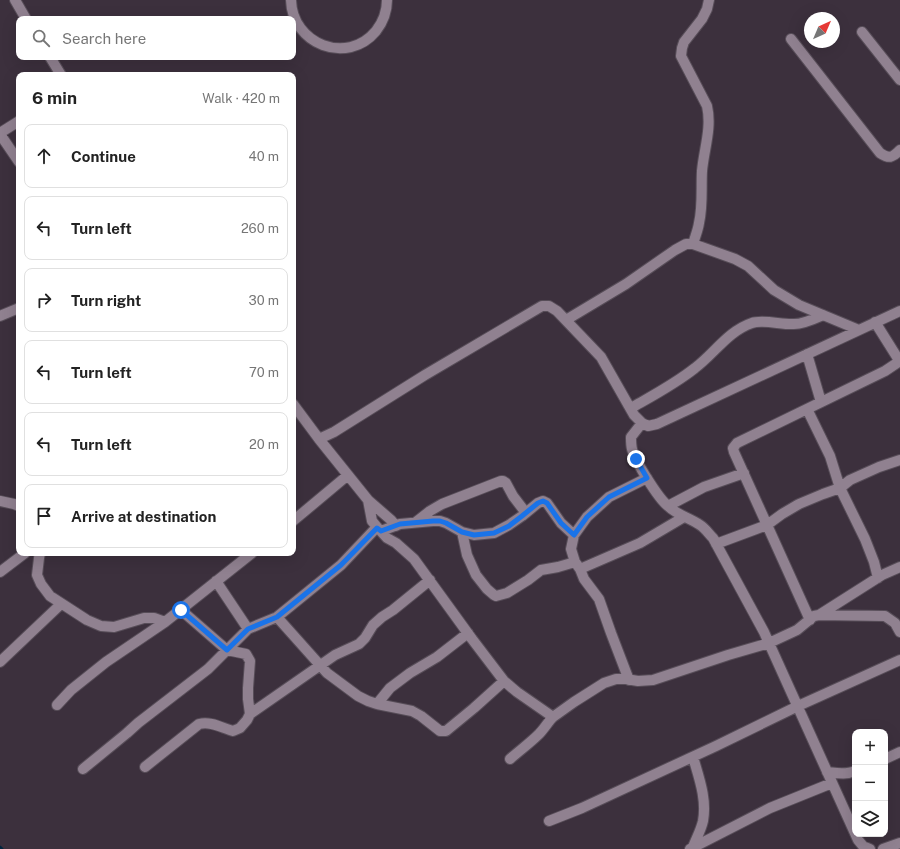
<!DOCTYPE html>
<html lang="en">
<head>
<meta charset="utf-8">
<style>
  body { margin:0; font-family:"Public Sans",sans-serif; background:#f6f6f6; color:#222 }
  .controls { position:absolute; right:12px; bottom:12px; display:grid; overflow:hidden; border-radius:8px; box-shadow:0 4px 16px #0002 }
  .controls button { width:36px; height:36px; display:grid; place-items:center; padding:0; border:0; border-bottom:1px solid #e0e0e0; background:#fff; color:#222; font:20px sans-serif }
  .compass { position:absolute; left:804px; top:12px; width:36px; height:36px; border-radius:50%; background:#fff; box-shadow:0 4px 16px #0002; rotate:44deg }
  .stop { position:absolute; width:12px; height:12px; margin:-9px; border:3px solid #1a73e8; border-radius:50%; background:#fff }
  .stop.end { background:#1a73e8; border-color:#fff; box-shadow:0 1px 4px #0008 }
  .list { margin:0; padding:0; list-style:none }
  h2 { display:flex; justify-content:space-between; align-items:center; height:52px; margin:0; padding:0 16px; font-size:17px }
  h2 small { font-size:13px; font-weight:400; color:#767676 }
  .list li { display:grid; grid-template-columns:26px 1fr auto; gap:12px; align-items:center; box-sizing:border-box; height:64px; margin:0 8px 8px; padding:0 8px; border:1px solid #e0e0e0; border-radius:8px }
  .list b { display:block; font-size:15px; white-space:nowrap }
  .list em { font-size:13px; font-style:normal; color:#767676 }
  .icon { flex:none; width:22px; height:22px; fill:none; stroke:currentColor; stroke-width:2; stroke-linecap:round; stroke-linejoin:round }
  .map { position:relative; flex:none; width:900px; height:849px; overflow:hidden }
  .search { position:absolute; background:#fff; box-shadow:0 4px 16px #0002; left:16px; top:16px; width:280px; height:44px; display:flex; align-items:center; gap:10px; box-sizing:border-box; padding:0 14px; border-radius:8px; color:#767676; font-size:15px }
  .panel { position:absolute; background:#fff; box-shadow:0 4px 16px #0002; left:16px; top:72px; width:280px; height:484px; border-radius:8px }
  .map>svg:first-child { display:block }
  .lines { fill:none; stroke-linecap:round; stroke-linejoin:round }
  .stream { stroke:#00243e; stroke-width:3 }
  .minor-casing { stroke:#574d58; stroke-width:12 }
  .minor { stroke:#908190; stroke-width:10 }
  .route { stroke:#1a73e8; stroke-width:5 }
</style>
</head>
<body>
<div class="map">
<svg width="900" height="849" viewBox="0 0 900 849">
  <rect width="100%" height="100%" fill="#3c303d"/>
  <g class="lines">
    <path class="stream" d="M0,847L2,849"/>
    <g class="minor-casing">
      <path id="minor" d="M15,0L26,19
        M291,0C292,44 347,66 376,31C383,22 387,11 387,0
        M862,32L900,80
        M791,39L880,153C889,159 892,158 900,150
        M50,57L61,75
        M0,133L19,121
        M0,134L19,162
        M693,244C695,237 698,230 699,223C703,206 701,188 702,171C704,149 712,128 707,106L681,56L682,48L684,42L702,19L707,9L709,0
        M0,316L19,308
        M566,320L626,284L675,250L686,244H693L735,259L748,266L774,290L799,305L859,330
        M875,322L897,357L900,360
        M807,354L821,402
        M293,404L319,439L334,432L425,375L542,306H549L557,311L601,357L634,415L642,423L648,426L657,424L900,311
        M631,408C652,396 675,384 695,368C714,354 728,331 752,323C762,319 783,325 794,324C804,324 814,319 823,315
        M807,409L830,456L840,488L865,539L874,562L878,578
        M642,423L631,437C631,441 631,445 632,449C635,461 658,498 668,506C677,515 690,518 700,525C705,528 709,534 713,538L764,632L858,840L863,846L870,849
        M319,439L368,500L372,521L377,527L387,538L396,543L414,559L472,639L504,681L517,692L553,717L574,702L604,683L616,679H626L638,681L653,680L728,655L769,643L797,630L814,616L819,615L882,575L900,567
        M368,500L391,520L396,526
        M0,501L14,504L19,506
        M668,506L704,487L744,473
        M293,521L348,475
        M416,522L430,511L442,504L501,481H503L506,483L513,496L526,513
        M381,531L400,524L433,521H440L446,523L462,532L474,535L494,533L509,525L522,516L538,503L543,501L547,503L561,523L574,535
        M462,532L467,555L476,575L487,589L494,595L496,596L507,593L528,580L541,570L558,567L575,562
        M716,544L767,525L782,514L799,504L823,494L840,488L850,480L879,467L900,460
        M40,553L39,558L37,575L41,584L50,596L87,620L101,626L114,627L144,618H154L165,622
        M580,569L640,543L684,517
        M0,572L25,553
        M216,581L248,629
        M819,615L885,616L895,623L900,632
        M277,617L327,673L358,696L368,701L377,704L412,711L421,716L440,731H446L474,708L504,681
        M810,620L734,452L733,448L737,443L885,371L900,361
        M0,662L61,604
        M629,680L611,633L599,599L584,579L580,569L575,562L571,549L574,535L587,517L609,497L647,478
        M377,704L390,688L410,673L437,657L468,633
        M57,705L71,690L106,662L165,622L252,553
        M250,714L335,655L359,644L365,638L373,625L382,617L393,610L430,580
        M693,757C699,778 707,799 703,821C701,830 696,839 693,847
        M510,759C519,751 530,743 539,734C544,729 548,722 553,717
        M885,759L900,752
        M145,767L199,724C211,721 222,728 233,731L240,728L247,720L250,714L248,699V688L250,661L246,654L227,650L181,610
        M83,769L127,733L138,723L208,669L248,629L277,617L341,565L377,527
        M827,772C837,773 846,775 855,771
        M549,821L582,808L716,746L798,706L900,660
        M690,849L770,808L832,783
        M883,849L900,843"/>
    </g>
    <use href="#minor" class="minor"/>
  </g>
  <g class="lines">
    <path class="route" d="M181,610L227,650L248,629L277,617L341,565L377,528L381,531L400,524L433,521H440L446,523L462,532L474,535L494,533L509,526L522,516L538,503L543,501L547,503L561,523L574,535L587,517L609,497L647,478L636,459"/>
  </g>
</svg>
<div class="controls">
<button>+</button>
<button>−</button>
<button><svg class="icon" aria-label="layers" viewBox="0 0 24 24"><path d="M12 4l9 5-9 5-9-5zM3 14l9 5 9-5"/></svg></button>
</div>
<svg class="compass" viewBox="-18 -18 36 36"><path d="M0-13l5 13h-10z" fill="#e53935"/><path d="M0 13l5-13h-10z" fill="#767676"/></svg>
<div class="stop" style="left:181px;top:610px"></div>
<div class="stop end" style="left:636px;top:459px"></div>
<div class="search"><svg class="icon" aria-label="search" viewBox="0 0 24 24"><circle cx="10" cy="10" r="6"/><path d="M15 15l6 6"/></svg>Search here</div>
<section class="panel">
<h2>6 min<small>Walk · 420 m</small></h2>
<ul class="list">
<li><svg class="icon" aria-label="ahead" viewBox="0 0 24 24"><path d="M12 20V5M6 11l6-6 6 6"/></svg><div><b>Continue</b></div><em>40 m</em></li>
<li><svg class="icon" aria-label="left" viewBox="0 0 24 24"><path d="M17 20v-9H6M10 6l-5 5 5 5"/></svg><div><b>Turn left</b></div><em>260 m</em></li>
<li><svg class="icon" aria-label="right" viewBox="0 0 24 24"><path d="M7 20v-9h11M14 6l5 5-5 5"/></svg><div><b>Turn right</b></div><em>30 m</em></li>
<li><svg class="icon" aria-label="left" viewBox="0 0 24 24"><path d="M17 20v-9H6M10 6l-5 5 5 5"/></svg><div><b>Turn left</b></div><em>70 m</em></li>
<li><svg class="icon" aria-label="left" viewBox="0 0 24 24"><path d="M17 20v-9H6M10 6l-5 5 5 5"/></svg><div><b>Turn left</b></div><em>20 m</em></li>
<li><svg class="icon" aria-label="arrive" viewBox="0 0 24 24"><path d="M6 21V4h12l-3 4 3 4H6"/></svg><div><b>Arrive at destination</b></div></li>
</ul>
</section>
</div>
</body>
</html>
